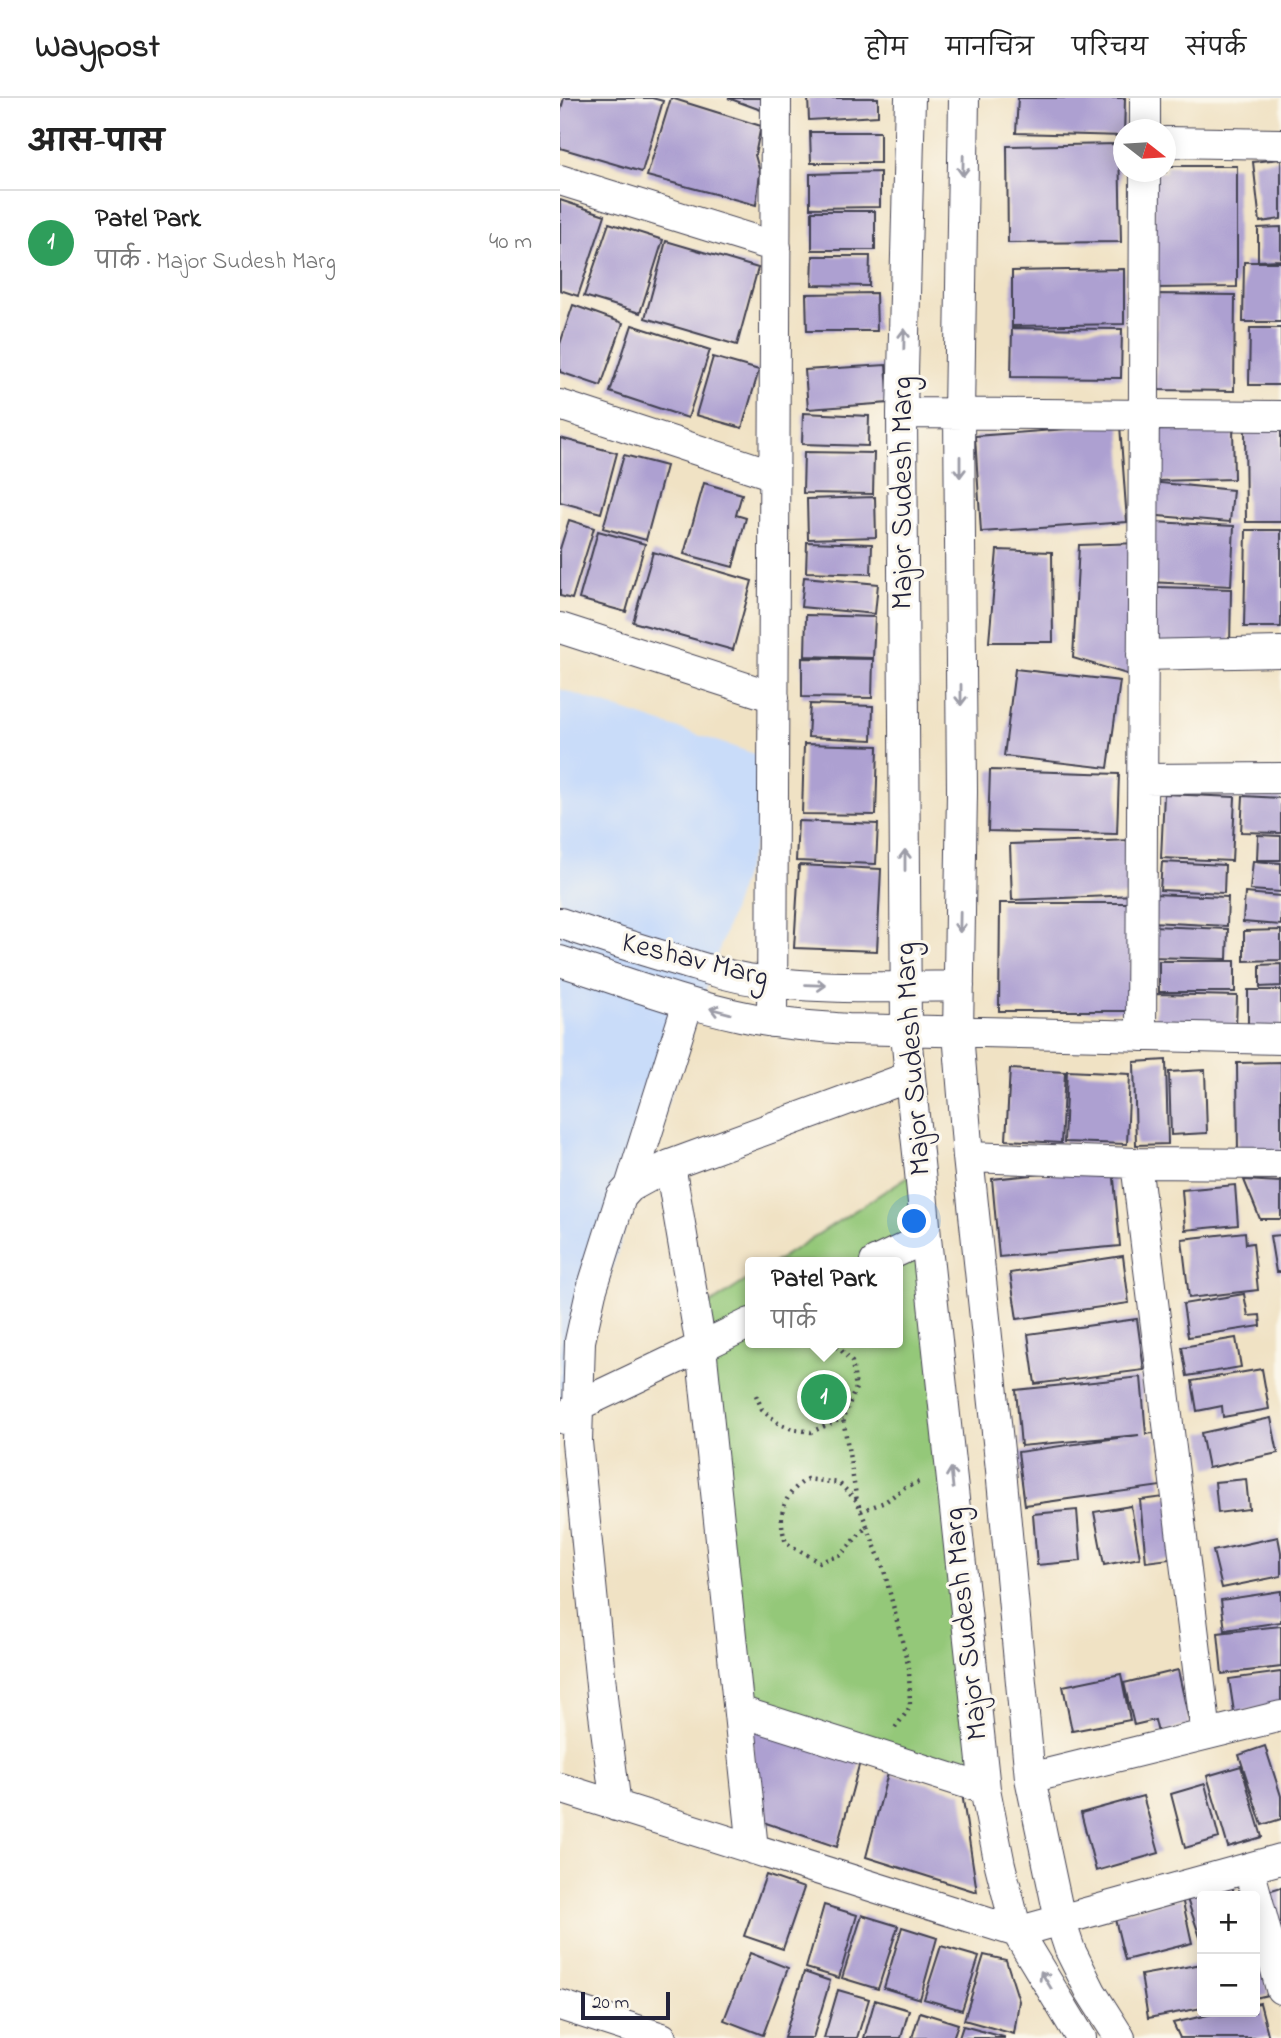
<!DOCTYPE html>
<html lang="hi">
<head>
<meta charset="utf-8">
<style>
  body { margin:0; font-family:"Indie Flower","Playpen Sans Deva",sans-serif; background:#f2f2f2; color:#222 }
  .controls { position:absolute; right:21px; bottom:21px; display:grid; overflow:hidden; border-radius:7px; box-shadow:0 4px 18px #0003 }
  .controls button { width:63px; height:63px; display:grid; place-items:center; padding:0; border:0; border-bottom:2px solid #e0e0e0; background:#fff; color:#222; font:35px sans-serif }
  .compass { position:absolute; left:553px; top:21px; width:63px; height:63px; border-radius:50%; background:#fff; box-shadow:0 4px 18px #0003; rotate:107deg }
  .scale { position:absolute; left:21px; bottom:18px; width:89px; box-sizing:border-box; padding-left:7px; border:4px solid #22223b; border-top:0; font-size:19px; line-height:24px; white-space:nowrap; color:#22223b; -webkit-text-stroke:5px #fbf7ec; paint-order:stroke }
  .you { position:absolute; left:355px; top:1124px; width:24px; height:24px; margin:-18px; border:5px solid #fff; border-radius:50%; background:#1a73e8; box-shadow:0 0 0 10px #1a73e833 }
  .badge { display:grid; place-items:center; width:46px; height:46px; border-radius:50%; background:#b45309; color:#fff; font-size:23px; font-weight:700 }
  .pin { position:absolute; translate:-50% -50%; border:4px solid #fff; box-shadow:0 2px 7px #0006 }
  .popup { position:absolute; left:185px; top:1159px; width:158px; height:91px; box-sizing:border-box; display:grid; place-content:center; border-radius:7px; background:#fff; filter:drop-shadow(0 2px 5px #0005); font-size:23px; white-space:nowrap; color:#767676 }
  .popup b { font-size:26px; color:#222 }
  .popup::after { content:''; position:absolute; left:50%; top:100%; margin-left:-14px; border:14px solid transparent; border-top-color:#fff }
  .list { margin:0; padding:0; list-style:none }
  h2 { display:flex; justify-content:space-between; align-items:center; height:91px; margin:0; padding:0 28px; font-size:30px }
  h2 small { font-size:23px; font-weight:400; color:#767676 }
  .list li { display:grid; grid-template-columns:46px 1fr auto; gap:21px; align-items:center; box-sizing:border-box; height:105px; padding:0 28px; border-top:2px solid #e0e0e0 }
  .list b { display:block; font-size:26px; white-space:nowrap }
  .list p { margin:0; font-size:23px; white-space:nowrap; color:#767676 }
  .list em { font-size:23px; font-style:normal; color:#767676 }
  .map { position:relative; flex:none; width:721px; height:1940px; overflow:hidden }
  header { display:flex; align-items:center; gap:42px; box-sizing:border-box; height:98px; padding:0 35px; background:#fff; border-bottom:2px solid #e0e0e0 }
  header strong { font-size:33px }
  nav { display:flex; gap:38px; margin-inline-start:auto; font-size:24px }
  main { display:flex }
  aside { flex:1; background:#fff }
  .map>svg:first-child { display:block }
  .built { fill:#c9dcf9 }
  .green { fill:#94c879; stroke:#5b755a; stroke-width:2 }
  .building { fill:#ada0d1 }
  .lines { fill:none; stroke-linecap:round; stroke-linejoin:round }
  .minor-casing { stroke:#413f50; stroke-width:32 }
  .path { stroke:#413f50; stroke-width:4.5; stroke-dasharray:2 5; stroke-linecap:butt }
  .minor { stroke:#fff; stroke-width:30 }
  .oneway { stroke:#9c9ca7 }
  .labels { text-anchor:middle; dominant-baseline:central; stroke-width:6; stroke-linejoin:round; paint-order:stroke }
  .street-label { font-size:30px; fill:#22223b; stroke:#fbf7ec }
</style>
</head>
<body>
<header>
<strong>Waypost</strong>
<nav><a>होम</a><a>मानचित्र</a><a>परिचय</a><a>संपर्क</a></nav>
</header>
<main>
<aside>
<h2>आस-पास<small></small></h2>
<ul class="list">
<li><span class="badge" style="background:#2e9e5b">1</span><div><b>Patel Park</b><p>पार्क · Major Sudesh Marg</p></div><em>40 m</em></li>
</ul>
</aside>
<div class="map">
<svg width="721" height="1940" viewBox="0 0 721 1940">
  <rect width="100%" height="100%" fill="#fbf7ec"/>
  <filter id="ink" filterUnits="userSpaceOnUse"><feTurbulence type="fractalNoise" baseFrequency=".0143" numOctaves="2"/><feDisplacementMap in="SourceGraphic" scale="14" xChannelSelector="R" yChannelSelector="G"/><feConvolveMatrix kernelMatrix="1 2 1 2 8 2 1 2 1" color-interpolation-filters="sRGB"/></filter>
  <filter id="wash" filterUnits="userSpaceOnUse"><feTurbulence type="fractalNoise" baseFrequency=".00686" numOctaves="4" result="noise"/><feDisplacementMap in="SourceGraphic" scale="28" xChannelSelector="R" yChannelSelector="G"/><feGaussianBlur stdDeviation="1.57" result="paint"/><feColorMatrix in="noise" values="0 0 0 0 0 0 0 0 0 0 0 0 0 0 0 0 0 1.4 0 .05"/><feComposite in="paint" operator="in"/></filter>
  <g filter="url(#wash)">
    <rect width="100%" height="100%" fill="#f0e2c4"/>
    <path class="built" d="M0,591L222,665L0,1325Z"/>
    <path class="green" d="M361,1070L425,1691L179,1613L135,1216L190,1180V1245H338V1164H215Z"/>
    <g id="blocks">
      <path class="building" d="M4,0H92L103,3L82,74L0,50V15Z
        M111,0L201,28L195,57L200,75L196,107L87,78Z
        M168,0H201V12Z
        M248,0H318V18L249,22Z
        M458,0H565L564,38L456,35Z
        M250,34H320V65H251Z
        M559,46L561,144L448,145L447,48Z
        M721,61V121L700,124L693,64Z
        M606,68H677V189L594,190V74H606Z
        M320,74V109L250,110V76Z
        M0,102L45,117L18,198L0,192Z
        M252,113H315V152H252Z
        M49,125L103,142L80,215L24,198Z
        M721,129V162L698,163V130Z
        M106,143L198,170L177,247L85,220Z
        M253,158H310L309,188L252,187Z
        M684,164H721V224H683Z
        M564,171V226L452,228V173Z
        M316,195L317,233H247L246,196Z
        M597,196L675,197L674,293L596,292Z
        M13,207L63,225L41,288L0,274V246Z
        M72,227L150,252L128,320L50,294Z
        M452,230L562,231L561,280L451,279Z
        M690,230H721V287H689Z
        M153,259L199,272L182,330L136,317Z
        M326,267L329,305L248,311L245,272Z
        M243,315L309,318L308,348L242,346Z
        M597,324L673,328L674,381L596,383Z
        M560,327L567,424L421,434L415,338Z
        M685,329L721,331V424H686Z
        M0,340L57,355L41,415L0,404Z
        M244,354L314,355L313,396L243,395Z
        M64,357L106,368L86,442L43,430Z
        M590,384L673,392L670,424L587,417Z
        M144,385L182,396L176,417L186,420L173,469L124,456Z
        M315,399L316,439L248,441L247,401Z
        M9,422L34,430L12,501L0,498V451Z
        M593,424L674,428L671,488L589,484Z
        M686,432H721V529H684Z
        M38,433L85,446L66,514L19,501Z
        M247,444L312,446L311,476L246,474Z
        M580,445V580L513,560L519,447Z
        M437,452L492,454L493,544H429Z
        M93,454L192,483L173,552L73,524Z
        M244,479L318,486L315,516L241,509Z
        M595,489L671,491L670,550L594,552Z
        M246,517L315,519L313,560L245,558Z
        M242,560L313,561L312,600L242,599Z
        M455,571L560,583L548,670L444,658Z
        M250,606L313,608L312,642L248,639Z
        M244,646L318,648L316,717L242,716Z
        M430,672L559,676L557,736L428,733Z
        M604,696L675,699L672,763L601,760Z
        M683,698L721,700V735L681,734Z
        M238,723L318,726L316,766L236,763Z
        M698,737L721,738V762H697Z
        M575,742L576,797L452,802L450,746Z
        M693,763L721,765V794L690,792Z
        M602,764L665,767L664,795L600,792Z
        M239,767L321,771L317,853L234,850Z
        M685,795L721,798V827L683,824Z
        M592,796L668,799L667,828L591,824Z
        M440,805H571V913H439Z
        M591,828L668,831L667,861L590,859Z
        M721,832V862L684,863V833Z
        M599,863H675V894H599Z
        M721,866V888L700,889V867Z
        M688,892H721V933H688Z
        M596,896L677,898L676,930L595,927Z
        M606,962L608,1046L576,1047L574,964Z
        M721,964V1055L678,1056L677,965Z
        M450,971L505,974L501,1045L446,1042Z
        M645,972L647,1035L611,1037L609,974Z
        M507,973L570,976L567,1046L504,1044Z
        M553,1069L560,1148L439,1159L432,1081Z
        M684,1082L721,1084V1121H700Z
        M675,1087L678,1127L625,1132L622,1092Z
        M685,1134L686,1146L693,1145L698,1192L629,1200L622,1141Z
        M721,1137V1174H716L710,1138Z
        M563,1158L569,1205L457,1221L450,1175Z
        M684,1196L688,1218L700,1217L701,1228L628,1239L623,1206Z
        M577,1221L584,1272L475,1286L468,1236Z
        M676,1240L681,1269L627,1278L622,1249Z
        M702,1271L709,1311L663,1319L662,1308L637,1313L632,1283Z
        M581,1279L586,1336L594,1335L601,1388L465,1407L458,1354L579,1337L461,1348L456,1292Z
        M711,1320L718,1355L648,1370L641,1335Z
        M686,1381L689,1411L658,1415L655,1384Z
        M612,1398L618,1460L586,1464L580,1402Z
        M571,1408L580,1460L544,1467L534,1414Z
        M517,1412L521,1463L477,1467L473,1416Z
        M718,1439L721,1454V1478L662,1490L653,1453Z
        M721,1493V1524L665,1532L661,1502Z
        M721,1528V1569L662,1576L658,1535Z
        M618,1572L630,1627L598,1635L595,1622L574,1627L564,1585Z
        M721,1574V1607L674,1614L669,1581Z
        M561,1576L570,1622L512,1633L503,1588Z
        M191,1630L301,1660L277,1749L200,1723Z
        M705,1648L721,1698V1721L702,1727L679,1657Z
        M681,1668L702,1739L668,1749L647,1678Z
        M328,1675L402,1695L417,1794L306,1759Z
        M645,1686L659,1740L625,1750L611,1696Z
        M583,1698L599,1755L536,1773L521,1715Z
        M206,1777L244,1790L223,1851L184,1838Z
        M669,1779L675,1798H642V1845L625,1795Z
        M721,1789V1849L702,1795Z
        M622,1800L632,1845L565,1862L554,1817Z
        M264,1807L297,1817L279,1880L246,1870Z
        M302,1817L338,1828L318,1891L282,1880Z
        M342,1829L377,1840L360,1901L324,1890Z
        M381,1848L419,1859L402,1912L364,1901Z
        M190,1855L228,1870L203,1937L164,1922Z
        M700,1855L708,1897L695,1900V1856Z
        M424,1857L446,1862L459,1903L454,1936L404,1922Z
        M642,1866V1910L588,1920L581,1877Z
        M244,1874L270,1883L253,1940H224Z
        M278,1892L309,1901L297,1940H264Z
        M315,1902L349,1912L341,1940H304Z
        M700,1905L709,1940H620L613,1925L661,1914H695V1906Z
        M360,1914L398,1926L393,1940H352Z
        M403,1928L444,1939V1940H399Z"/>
    </g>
  </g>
  <g filter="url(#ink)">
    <use href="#blocks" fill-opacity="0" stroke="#413f50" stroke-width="2"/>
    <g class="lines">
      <g class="minor-casing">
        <path id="minor" d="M350,0L342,315L346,933C351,1002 361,1071 366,1140L425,1691L440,1767L457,1834L521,1940
          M404,0L399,315L402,694L398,935L408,1059L441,1372L470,1680L500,1822L510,1852L531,1894L560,1940
          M585,32V0
          M606,44L721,46
          M0,82L216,149
          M0,307L214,377
          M342,315L721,318
          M0,530L214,599
          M582,557L721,554
          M582,681L721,680
          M0,825C41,839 81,852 123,864C147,871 170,879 195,882C259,892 334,889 399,888
          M0,863C60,882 119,905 181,918C216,926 252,928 288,931L721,941
          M212,924L216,0
          M581,938L585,74
          M408,1059L576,1065L721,1066
          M576,1065L646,1636
          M70,1089L128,905
          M315,1164L366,1140
          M190,1225L141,1249L193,1751
          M5,1321L17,1308L141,1249L110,1067
          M179,1613L425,1691
          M470,1680L721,1618
          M0,1690L457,1834L721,1761
          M56,1708L43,1608L17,1344L20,1243L31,1194L61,1099L70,1089L110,1067L349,979
          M689,1770L721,1891
          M0,1907L102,1940"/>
      </g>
      <path class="path" d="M270,1245L281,1252L292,1264L296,1290L283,1320L297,1403
        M196,1297L202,1311L218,1325L232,1331L251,1334L283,1320
        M301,1413L325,1404L345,1389L362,1383
        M307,1428L297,1403L279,1385L247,1381C222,1397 217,1418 226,1445L259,1464L281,1457L307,1428L324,1472L349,1570L350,1609L333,1633"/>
      <use href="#minor" class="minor"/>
    </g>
    <defs><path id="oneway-shaft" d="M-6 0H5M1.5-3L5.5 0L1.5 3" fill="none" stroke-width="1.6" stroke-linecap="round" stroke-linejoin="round" transform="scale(1.75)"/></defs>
    <g class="oneway">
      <use href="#oneway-shaft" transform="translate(403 68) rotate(91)"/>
      <use href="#oneway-shaft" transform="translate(344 241) rotate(-89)"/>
      <use href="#oneway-shaft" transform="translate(400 369) rotate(90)"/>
      <use href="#oneway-shaft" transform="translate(401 597) rotate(90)"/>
      <use href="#oneway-shaft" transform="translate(345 762) rotate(-90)"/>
      <use href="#oneway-shaft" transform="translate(400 824) rotate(91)"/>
      <use href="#oneway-shaft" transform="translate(256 887) rotate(2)"/>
      <use href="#oneway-shaft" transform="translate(160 913) rotate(-165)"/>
      <use href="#oneway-shaft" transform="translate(392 1380) rotate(-96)"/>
      <use href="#oneway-shaft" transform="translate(486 1882) rotate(-121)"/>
    </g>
  </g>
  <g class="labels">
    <g class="street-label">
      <text transform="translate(344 395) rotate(-90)">Major Sudesh Marg</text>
      <text transform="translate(135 863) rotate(14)">Keshav Marg</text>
      <text transform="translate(354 961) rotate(-94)">Major Sudesh Marg</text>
      <text transform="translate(407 1526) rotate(-96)">Major Sudesh Marg</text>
    </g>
  </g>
</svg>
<div class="controls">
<button>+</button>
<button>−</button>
</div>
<svg class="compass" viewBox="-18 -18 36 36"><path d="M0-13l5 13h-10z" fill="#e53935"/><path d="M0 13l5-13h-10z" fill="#767676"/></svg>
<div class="scale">20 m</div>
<div class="you"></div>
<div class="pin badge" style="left:264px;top:1299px;background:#2e9e5b">1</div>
<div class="popup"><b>Patel Park</b>पार्क</div>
</div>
</main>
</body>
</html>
